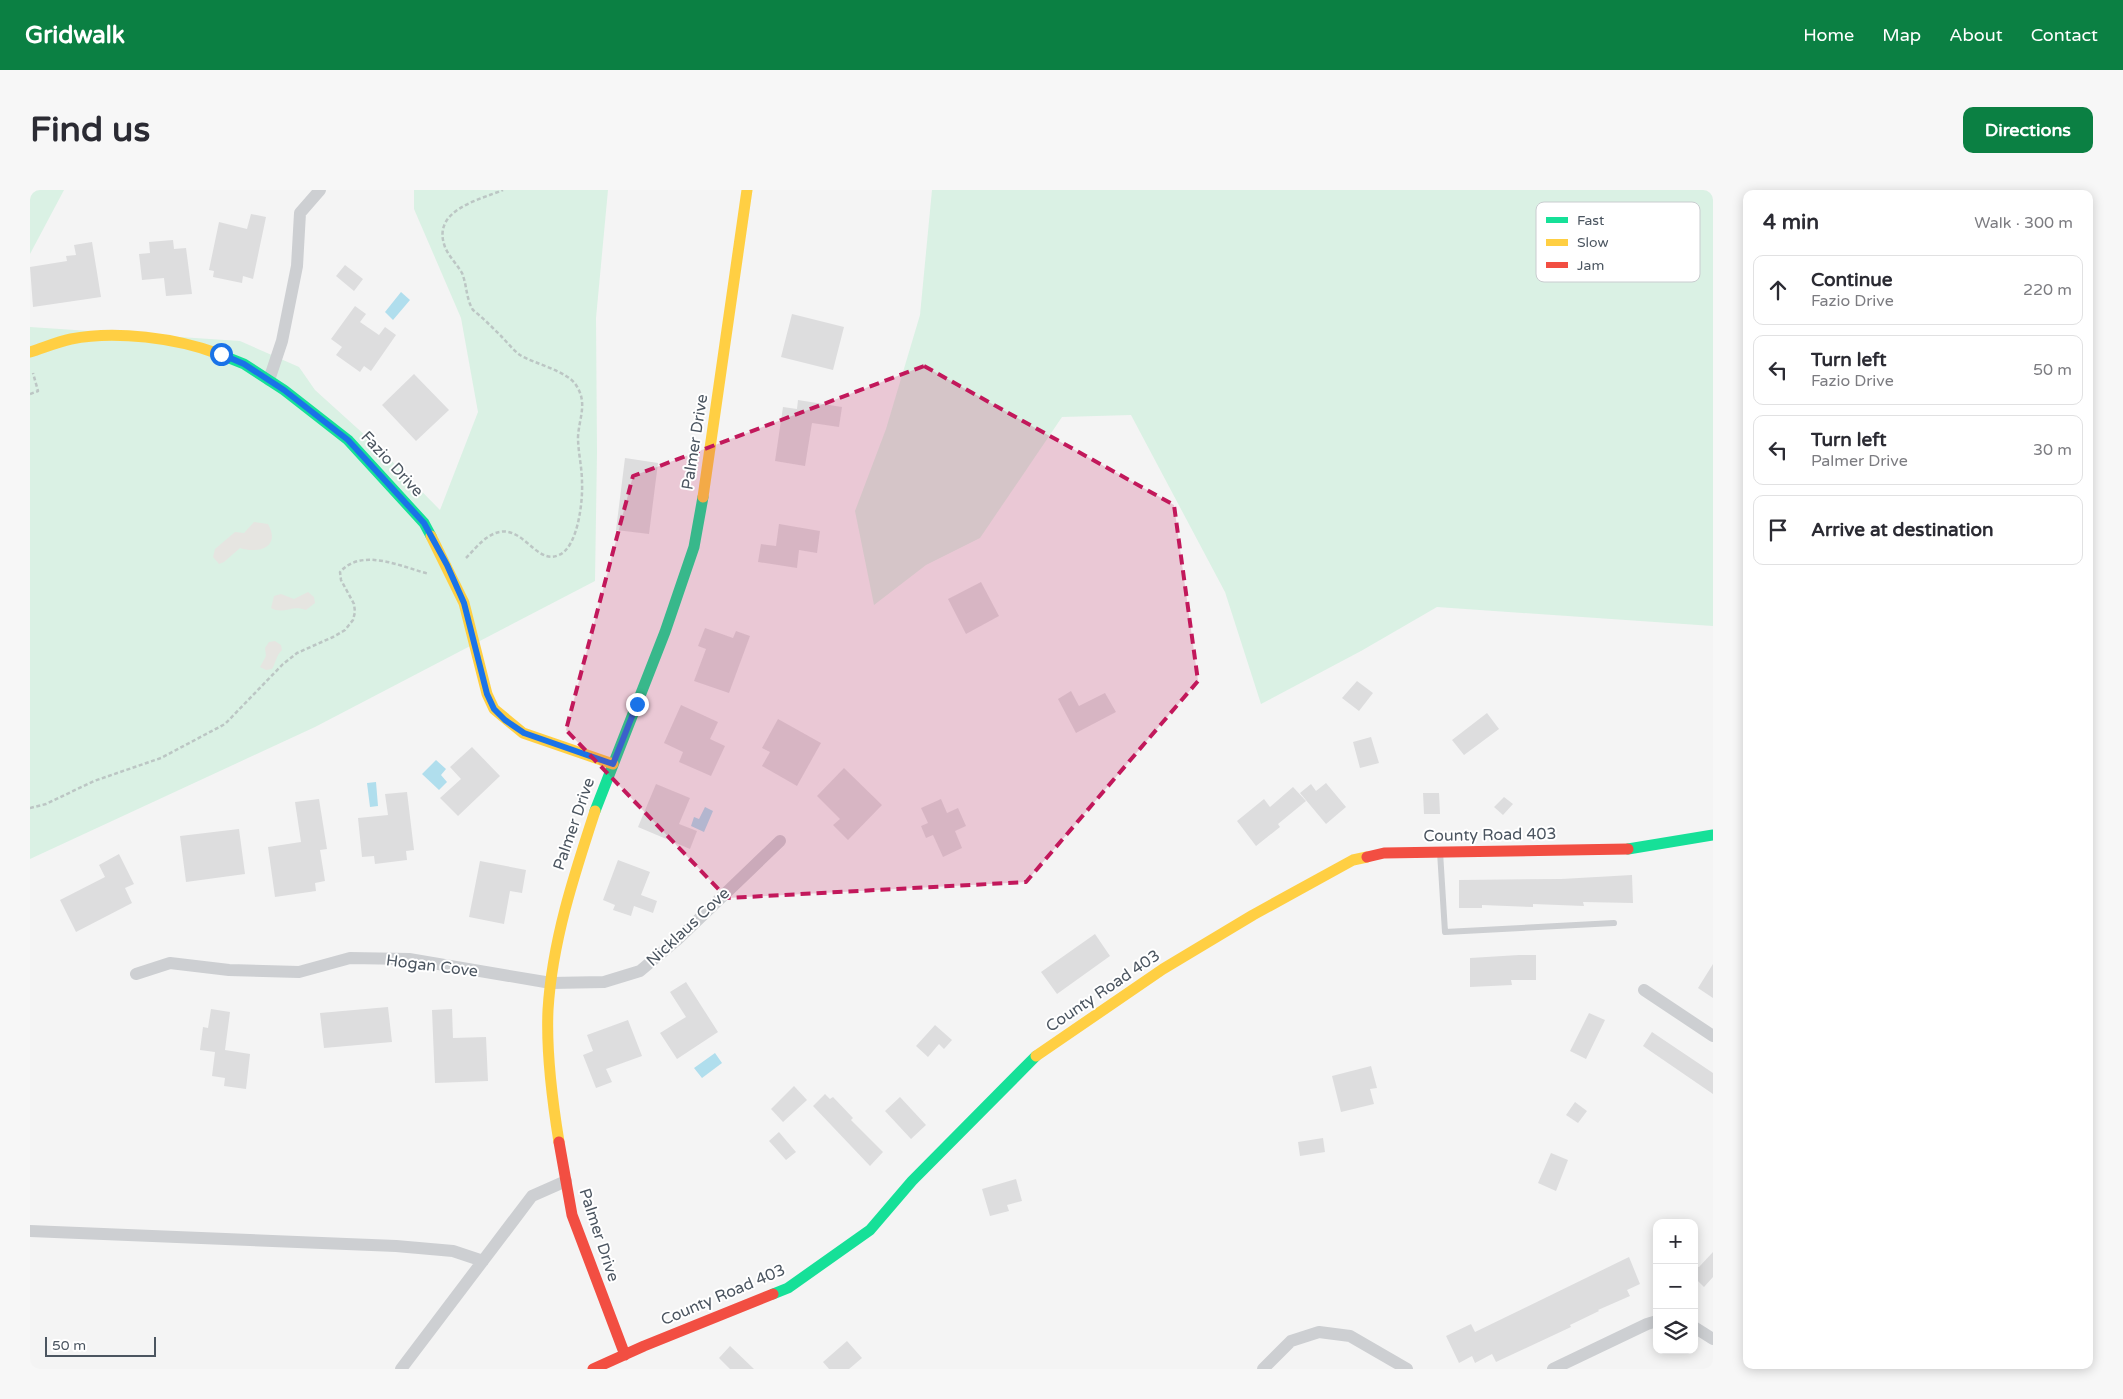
<!DOCTYPE html>
<html lang="en">
<head>
<meta charset="utf-8">
<style>
  body { margin:0; font-family:"Varela Round",sans-serif; background:#f7f7f7; color:#2b2b33 }
  .controls { position:absolute; right:15px; bottom:15px; display:grid; overflow:hidden; border-radius:10px; box-shadow:0 2px 12px #0003 }
  .controls button { width:45px; height:45px; display:grid; place-items:center; padding:0; border:0; border-bottom:1px solid #e1e1e2; background:#fff; color:#2b2b33; font:25px sans-serif }
  .scale { position:absolute; left:15px; bottom:12px; width:111px; box-sizing:border-box; padding-left:5px; border:2px solid #4b5560; border-top:0; font-size:14px; line-height:18px; white-space:nowrap; color:#4b5560; -webkit-text-stroke:4px #fff; paint-order:stroke }
  .stop { position:absolute; width:15px; height:15px; margin:-11px; border:4px solid #1a73e8; border-radius:50%; background:#fff }
  .stop.end { background:#1a73e8; border-color:#fff; box-shadow:0 1px 5px #0008 }
  .list { margin:0; padding:0; list-style:none }
  h2 { display:flex; justify-content:space-between; align-items:center; height:65px; margin:0; padding:0 20px; font-size:21px }
  h2 small { font-size:16px; font-weight:400; color:#7c7c81 }
  .list li { display:grid; grid-template-columns:32px 1fr auto; gap:15px; align-items:center; box-sizing:border-box; height:70px; margin:0 10px 10px; padding:0 10px; border:1px solid #e1e1e2; border-radius:10px }
  .list b { display:block; font-size:19px; white-space:nowrap }
  .list p { margin:0; font-size:16px; white-space:nowrap; color:#7c7c81 }
  .list em { font-size:16px; font-style:normal; color:#7c7c81 }
  .icon { flex:none; width:28px; height:28px; fill:none; stroke:currentColor; stroke-width:2; stroke-linecap:round; stroke-linejoin:round }
  .map { position:relative; flex:none; width:1683px; height:1179px; overflow:hidden; border-radius:10px }
  header { display:flex; align-items:center; gap:30px; box-sizing:border-box; height:70px; padding:0 25px; background:#0b8043; color:#fff }
  header strong { font-size:24px }
  nav { display:flex; gap:28px; margin-inline-start:auto; font-size:18px }
  .intro { display:flex; align-items:center; justify-content:space-between; box-sizing:border-box; height:120px; padding:0 30px }
  h1 { margin:0; font-size:35px }
  .button { padding:12px 22px; border-radius:10px; background:#0b8043; color:#fff; font-size:18px; font-weight:700 }
  main { display:flex; gap:30px; padding:0 30px }
  aside { flex:1; background:#fff; border-radius:10px; box-shadow:0 2px 12px #0003 }
  .map>svg:first-child { display:block }
  .green { fill:#daf1e4 }
  .sand { fill:#e6e5e1 }
  .water { fill:#b0deed }
  .building { fill:#ddddde }
  .lines { fill:none; stroke-linecap:round; stroke-linejoin:round }
  .path { stroke:#bcc6c4; stroke-width:2.5; stroke-dasharray:4 2.5; stroke-linecap:butt }
  .lane { stroke:#cdcfd2; stroke-width:6 }
  .street { stroke:#cdcfd2; stroke-width:12 }
  .fast { stroke:#16e098; stroke-width:11 }
  .slow { stroke:#ffcf43; stroke-width:11 }
  .jam { stroke:#f24e42; stroke-width:11 }
  .route { stroke:#1a73e8; stroke-width:6 }
  .marked { fill:#c2185b; fill-opacity:0.2; stroke:#c2185b; stroke-width:4; stroke-dasharray:10 6; stroke-linejoin:round }
  .labels { text-anchor:middle; dominant-baseline:central; stroke-width:4; stroke-linejoin:round; paint-order:stroke }
  .street-label { font-size:16px; fill:#4b5560; stroke:#fff }
  .key { fill:#fff; stroke:#c9cccf; stroke-width:1 }
  .key-label { font-size:14px; fill:#4b5560 }
</style>
</head>
<body>
<header>
<strong>Gridwalk</strong>
<nav><a>Home</a><a>Map</a><a>About</a><a>Contact</a></nav>
</header>
<div class="intro"><h1>Find us</h1><a class="button">Directions</a></div>
<main>
<div class="map">
<svg width="1683" height="1179" viewBox="0 0 1683 1179">
  <rect width="100%" height="100%" fill="#f4f4f4"/>
  <path class="green" d="M0,0H34L0,64Z
    M384,0H578L566,128L567,262L565,391L285,537L0,669V137L210,151L269,177L285,200L348,257L410,320L448,222L431,128L384,19Z
    M902,0H1683V436L1407,417L1331,461L1231,514L1195,402L1101,225L1032,227L950,348L896,375L844,415L825,321L856,239L890,125Z"/>
  <path class="sand" d="M224,332L238,334C251,357 229,364 210,358L194,372L189,374L183,367L185,359L205,342L214,343Z
    M278,402L284,407L285,413L276,420C262,414 254,425 241,418L244,406L251,404L264,409Z
    M245,451L251,455L252,460C246,466 246,472 242,479L236,480L230,477L236,466L235,458L239,452Z"/>
  <path class="water" d="M371,102L380,110L363,130L355,122Z
    M406,570L416,579L411,585L417,592L409,600L392,584Z
    M346,592L348,616L340,617L337,593Z
    M675,617L683,621L674,642L661,636L664,627L669,629Z
    M685,863L692,873L672,888L664,878Z"/>
  <path class="building" d="M221,24L236,27L223,89L213,86L212,93L183,87L184,81L179,80L189,32L217,39Z
    M143,50L144,59L156,58L162,104L136,106L134,88L112,90L109,64L120,63L119,52Z
    M62,52L71,107L3,117L0,77L37,71L36,66L46,65L44,55Z
    M315,75L333,89L324,101L306,86Z
    M325,116L336,124L330,132L349,145L355,137L366,145L341,181L334,176L330,182L306,165L312,157L301,149Z
    M762,124L814,137L803,180L751,167Z
    M384,184L419,220L386,251L352,215Z
    M768,210L812,217L809,237L782,233L775,276L745,271L753,217L767,219Z
    M595,268L628,273L619,344L586,340Z
    M749,334L790,341L787,363L769,360L767,378L728,372L731,354L746,356Z
    M951,392L969,426L936,444L918,409Z
    M675,438L703,448L706,441L720,446L699,503L664,491L676,459L668,456Z
    M1327,491L1343,503L1329,521L1312,508Z
    M1041,501L1049,516L1075,503L1086,522L1046,543L1028,509Z
    M651,515L688,532L680,549L695,556L681,586L649,572L653,562L634,553Z
    M1457,523L1469,539L1434,565L1422,550Z
    M748,529L791,553L767,596L732,576L740,562L732,558Z
    M1341,547L1349,573L1330,578L1323,552Z
    M442,557L470,586L428,626L410,608L431,589L420,577Z
    M814,578L852,615L818,650L803,635L810,629L787,606Z
    M1296,593L1316,617L1296,634L1270,603L1281,594L1286,601Z
    M626,594L660,608L649,634L667,641L660,659L608,637Z
    M1263,597L1276,611L1248,634L1250,637L1226,656L1207,631L1234,609L1240,617Z
    M377,602L384,660L376,661L377,670L345,674L344,666L332,667L328,628L358,625L355,604Z
    M1393,603H1409L1410,624H1394Z
    M1474,607L1483,614L1473,625L1464,617Z
    M289,609L297,659L290,660L295,691L285,693L286,701L245,707L238,657L271,652L265,612Z
    M911,609L917,623L928,618L936,636L925,641L932,658L913,667L903,645L896,648L891,636L898,633L891,618Z
    M209,639L215,684L156,692L150,646Z
    M89,664L104,694L95,698L102,713L46,742L30,710L75,687L69,675Z
    M588,670L620,682L611,705L627,711L623,723L604,716L601,726L583,720L585,715L573,710Z
    M450,671L496,680L492,703L480,701L474,734L439,727Z
    M1602,685L1603,713L1553,712L1554,716L1503,714V717L1452,715V718H1429V690L1531,689Z
    M1065,744L1080,766L1027,804L1011,782Z
    M1489,765H1506V790H1481L1482,795L1440,797V768Z
    M1683,774V808L1668,798Z
    M656,792L688,842L647,869L630,843L656,827L640,802Z
    M358,817L362,852L294,858L290,823Z
    M181,819L200,822L195,860L220,864L216,899L194,896L195,888L182,886L185,862L170,860L173,837L178,838Z
    M422,819L423,848L456,847L458,891L405,893L402,820Z
    M1559,823L1575,830L1556,869L1540,861Z
    M598,830L612,866L576,879L582,892L566,898L553,865L563,861L557,845Z
    M905,835L922,850L914,859L909,854L898,867L886,856Z
    M1622,842L1683,883V904L1613,856Z
    M1341,876L1347,898L1340,899L1344,914L1311,922L1302,886Z
    M764,896L777,910L753,932L741,919Z
    M795,904L800,909L803,907L823,928L821,930L853,962L840,976L783,916Z
    M870,907L896,935L881,949L855,921Z
    M1545,912L1557,921L1548,933L1536,925Z
    M749,942L766,962L756,970L739,951Z
    M1293,948L1295,962L1270,966L1268,952Z
    M1521,963L1538,970L1526,1001L1508,993Z
    M986,989L992,1011L977,1015L979,1021L960,1026L952,999Z
    M1683,1062V1087L1674,1097L1664,1087V1076L1669,1077Z
    M1599,1067L1610,1094L1597,1100L1600,1106L1568,1120L1569,1121L1540,1135L1541,1137L1466,1172L1462,1164L1445,1173L1442,1166L1429,1173L1416,1146L1441,1134L1445,1142Z
    M817,1151L832,1168L819,1179H799L793,1172Z
    M700,1156L724,1179H700L689,1168Z"/>
  <g class="lines">
    <path class="path" d="M0,204L8,201L3,183
      M436,368C443,361 450,352 458,347C491,325 504,377 529,365C548,357 553,311 552,292C552,277 548,262 548,247C549,228 558,213 546,195C537,181 505,174 490,165C483,160 477,152 471,146C462,137 453,128 443,120C436,109 437,95 432,83C427,74 419,67 415,57C401,20 449,10 473,0
      M0,618L16,614L64,591L131,568L195,534L253,474L267,463L303,447L315,440L323,430L325,422L324,414L311,390L310,382C332,357 372,377 399,384"/>
    <path class="lane" d="M1410,662L1415,742L1584,733"/>
    <path class="street" d="M239,190L252,151L267,76L270,23L290,0
      M106,784L140,773L199,780L269,782L320,768L379,769L521,793L574,792L610,781L648,749L750,651
      M1614,800L1683,846
      M0,1041L366,1056L423,1061L453,1071
      M1664,1137L1683,1149
      M371,1179L502,1006L536,991
      M1233,1179L1261,1151L1289,1142L1320,1146L1377,1179
      M1523,1179L1617,1134L1627,1131"/>
    <path class="fast" d="M189,164L214,174L254,200L318,250L394,333L401,346
      M565,621L635,442L664,357L673,307
      M1598,659L1683,645
      M743,1104L758,1098L840,1040L882,991L1006,866"/>
    <path class="slow" d="M0,162C13,158 27,152 41,149C85,140 147,148 189,164
      M673,307L717,0
      M401,346L434,413L457,504L464,519L493,543L583,574
      M1006,866L1133,779L1223,725L1323,670L1337,667
      M529,952C522,909 516,864 518,820C522,752 544,685 565,621"/>
    <path class="jam" d="M1337,667L1354,663L1598,659
      M529,952L542,1025L595,1165
      M563,1179L614,1156L743,1104"/>
  </g>
  <g class="lines">
    <path class="route" d="M191,164L214,174L254,200L318,250L394,333L417,375L434,413L457,504L464,519L475,530L494,543L583,574L607,514"/>
  </g>
  <path class="marked" d="M894,176L1144,315L1168,491L996,692L697,708L536,540L603,286Z"/>
  <g class="labels">
    <g class="street-label">
      <text transform="translate(665 252) rotate(-81)">Palmer Drive</text>
      <text transform="translate(362 274) rotate(47)">Fazio Drive</text>
      <text transform="translate(544 634) rotate(-71)">Palmer Drive</text>
      <text transform="translate(1460 645) rotate(-1)">County Road 403</text>
      <text transform="translate(658 737) rotate(-43)">Nicklaus Cove</text>
      <text transform="translate(402 776) rotate(7)">Hogan Cove</text>
      <text transform="translate(1073 801) rotate(-34)">County Road 403</text>
      <text transform="translate(569 1045) rotate(72)">Palmer Drive</text>
      <text transform="translate(693 1105) rotate(-23)">County Road 403</text>
    </g>
  </g>
  <rect x="1506" y="12" width="164" height="80" rx="8" class="key"/>
  <rect x="1516" y="27" width="22" height="6" fill="#16e098"/>
  <rect x="1516" y="49" width="22" height="7" fill="#ffcf43"/>
  <rect x="1516" y="72" width="22" height="6" fill="#f24e42"/>
  <g class="key-label">
    <text x="1547" y="35">Fast</text>
    <text x="1547" y="57">Slow</text>
    <text x="1547" y="80">Jam</text>
  </g>
</svg>
<div class="controls">
<button>+</button>
<button>−</button>
<button><svg class="icon" aria-label="layers" viewBox="0 0 24 24"><path d="M12 4l9 5-9 5-9-5zM3 14l9 5 9-5"/></svg></button>
</div>
<div class="scale">50 m</div>
<div class="stop" style="left:191px;top:164px"></div>
<div class="stop end" style="left:607px;top:514px"></div>
</div>
<aside>
<h2>4 min<small>Walk · 300 m</small></h2>
<ul class="list">
<li><svg class="icon" aria-label="ahead" viewBox="0 0 24 24"><path d="M12 20V5M6 11l6-6 6 6"/></svg><div><b>Continue</b><p>Fazio Drive</p></div><em>220 m</em></li>
<li><svg class="icon" aria-label="left" viewBox="0 0 24 24"><path d="M17 20v-9H6M10 6l-5 5 5 5"/></svg><div><b>Turn left</b><p>Fazio Drive</p></div><em>50 m</em></li>
<li><svg class="icon" aria-label="left" viewBox="0 0 24 24"><path d="M17 20v-9H6M10 6l-5 5 5 5"/></svg><div><b>Turn left</b><p>Palmer Drive</p></div><em>30 m</em></li>
<li><svg class="icon" aria-label="arrive" viewBox="0 0 24 24"><path d="M6 21V4h12l-3 4 3 4H6"/></svg><div><b>Arrive at destination</b></div></li>
</ul>
</aside>
</main>
</body>
</html>
